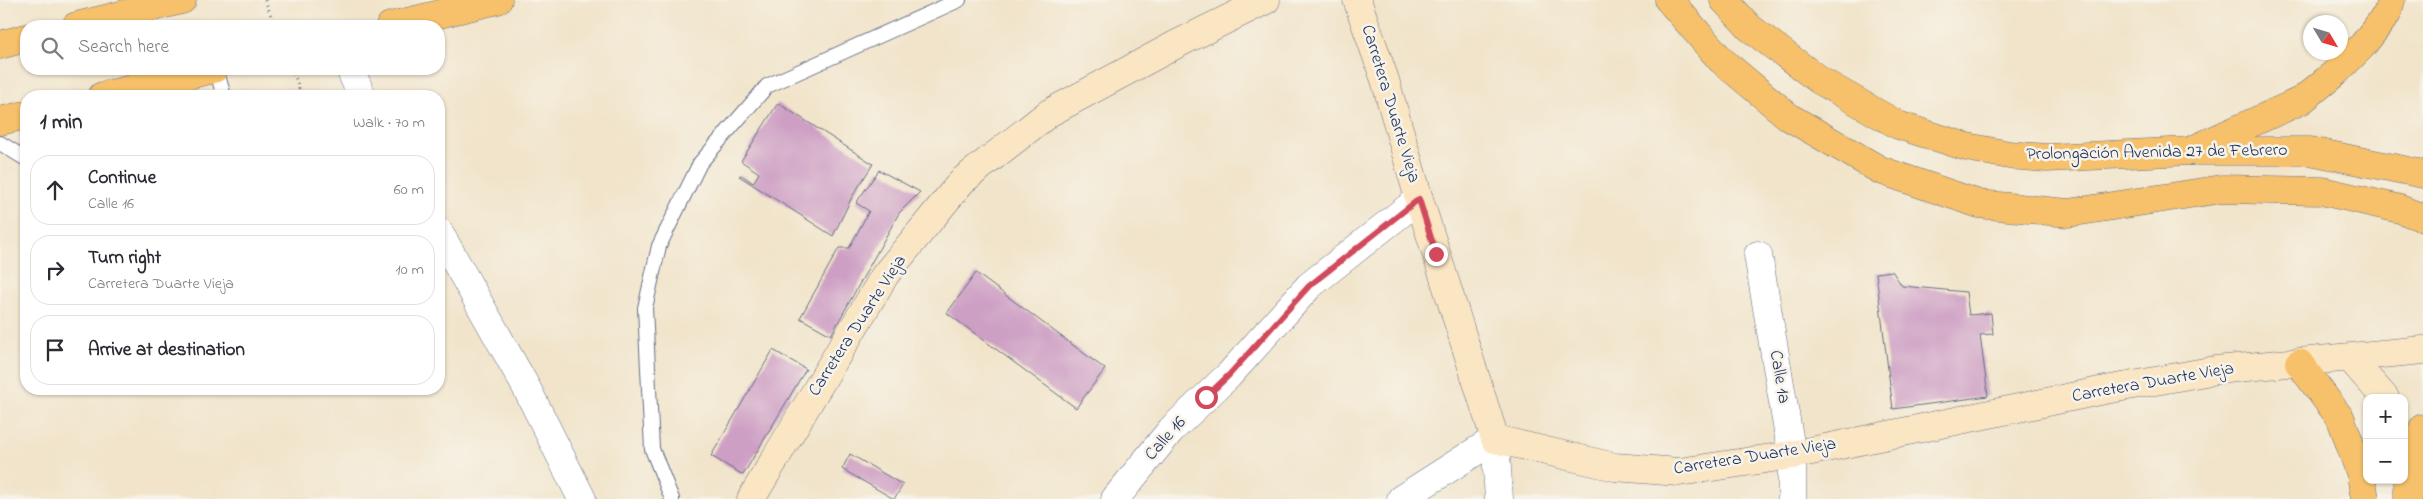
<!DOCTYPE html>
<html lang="en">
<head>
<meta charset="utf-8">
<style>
  body { margin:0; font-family:"Indie Flower",sans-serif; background:#f7f7f7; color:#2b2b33 }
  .controls { position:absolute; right:15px; bottom:15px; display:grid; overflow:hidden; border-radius:10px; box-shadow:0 1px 4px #0004 }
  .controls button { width:45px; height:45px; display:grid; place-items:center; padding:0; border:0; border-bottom:1px solid #e1e1e2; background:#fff; color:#2b2b33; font:25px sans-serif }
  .compass { position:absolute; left:2303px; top:15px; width:45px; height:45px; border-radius:50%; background:#fff; box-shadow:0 1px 4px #0004; rotate:128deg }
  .stop { position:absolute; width:15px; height:15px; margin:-11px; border:4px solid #d1495b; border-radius:50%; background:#fff }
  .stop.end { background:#d1495b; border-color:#fff; box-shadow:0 1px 5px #0008 }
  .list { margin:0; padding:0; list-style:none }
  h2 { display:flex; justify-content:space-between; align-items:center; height:65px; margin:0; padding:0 20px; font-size:21px }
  h2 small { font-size:16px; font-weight:400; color:#7c7c81 }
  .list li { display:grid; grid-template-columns:32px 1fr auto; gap:15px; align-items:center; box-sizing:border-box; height:70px; margin:0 10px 10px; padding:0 10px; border:1px solid #e1e1e2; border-radius:20px }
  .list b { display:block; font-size:19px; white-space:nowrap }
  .list p { margin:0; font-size:16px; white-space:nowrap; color:#7c7c81 }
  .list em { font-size:16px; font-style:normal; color:#7c7c81 }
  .icon { flex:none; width:28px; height:28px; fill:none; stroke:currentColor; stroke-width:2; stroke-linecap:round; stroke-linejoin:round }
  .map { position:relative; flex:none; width:2423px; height:499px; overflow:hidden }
  .search { position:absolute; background:#fff; box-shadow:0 1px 4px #0004; left:20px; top:20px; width:425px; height:55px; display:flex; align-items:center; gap:12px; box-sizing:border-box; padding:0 18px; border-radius:20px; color:#7c7c81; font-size:19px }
  .panel { position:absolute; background:#fff; box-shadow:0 1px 4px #0004; left:20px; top:90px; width:425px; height:305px; border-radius:20px }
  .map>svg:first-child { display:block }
  .building { fill:#cd9fc4 }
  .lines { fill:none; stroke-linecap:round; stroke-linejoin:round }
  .lane-casing { stroke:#666e84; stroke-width:16 }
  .street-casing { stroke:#666e84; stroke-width:29 }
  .secondary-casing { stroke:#666e84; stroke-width:29 }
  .primary-casing { stroke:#666e84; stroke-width:29 }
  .highway-casing { stroke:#666e84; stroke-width:29 }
  .path { stroke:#666e84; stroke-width:3; stroke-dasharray:1 4; stroke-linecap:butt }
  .lane { stroke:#fff; stroke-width:14 }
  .street { stroke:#fff; stroke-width:28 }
  .secondary { stroke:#fbe6c4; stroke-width:28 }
  .primary { stroke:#f6c16b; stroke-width:28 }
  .highway { stroke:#f6c16b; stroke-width:28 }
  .route { stroke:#d1495b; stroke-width:6 }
  .labels { text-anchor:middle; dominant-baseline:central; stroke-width:5; stroke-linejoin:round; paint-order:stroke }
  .street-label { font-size:18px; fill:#1b2f5e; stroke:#f7f3e8 }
</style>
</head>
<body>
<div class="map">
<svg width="2423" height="499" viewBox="0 0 2423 499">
  <rect width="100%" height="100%" fill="#f7f3e8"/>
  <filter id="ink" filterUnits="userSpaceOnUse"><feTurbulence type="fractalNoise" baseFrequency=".02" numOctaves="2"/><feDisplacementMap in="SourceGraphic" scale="10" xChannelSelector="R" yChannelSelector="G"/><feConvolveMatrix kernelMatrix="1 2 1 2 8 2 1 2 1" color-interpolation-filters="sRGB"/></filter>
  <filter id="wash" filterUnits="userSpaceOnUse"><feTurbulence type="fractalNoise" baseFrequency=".0096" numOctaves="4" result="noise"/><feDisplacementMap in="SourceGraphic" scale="20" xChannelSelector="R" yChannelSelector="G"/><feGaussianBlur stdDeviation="1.12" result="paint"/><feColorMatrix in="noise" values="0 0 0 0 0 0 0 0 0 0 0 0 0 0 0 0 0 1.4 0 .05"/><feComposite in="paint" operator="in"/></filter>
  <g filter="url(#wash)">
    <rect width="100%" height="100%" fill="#f1e4ca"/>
    <g id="blocks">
      <path class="building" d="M778,103L873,164L852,197L833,236L739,176L741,175L753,183L759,173L741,161Z
        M879,170L920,192L899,213L831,335L800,318L839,248H849L869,211L856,203Z
        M1892,271L1902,286L1966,292L1969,315L1991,313L1993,334L1980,335L1988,396L1893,409L1876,273Z
        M976,273L1105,369L1076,408L947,313Z
        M773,350L806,369L743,475L711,456Z
        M850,454L903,485L894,499L842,469Z"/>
    </g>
  </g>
  <g filter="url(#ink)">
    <use href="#blocks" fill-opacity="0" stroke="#666e84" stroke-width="1"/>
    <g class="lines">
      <g class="lane-casing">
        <path id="lane" d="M216,69L224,96
          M0,143L26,159
          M672,499L652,449L645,308L659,246L700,163L767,86L959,0"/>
      </g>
      <g class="street-casing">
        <path id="street" d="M350,69L362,96
          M439,232L526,387L582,499
          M1758,255L1792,455V499
          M1115,499L1171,430L1229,375L1309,286L1419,199
          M1401,499L1495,439L1499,499"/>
      </g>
      <g class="secondary-casing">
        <path id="secondary" d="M1357,0L1385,80L1419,199L1495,439L1615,467L1679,472L1792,455L2100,391L2216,370L2423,350
          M2350,358L2385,398
          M751,499L885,275L962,181L1049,113L1175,45L1266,0"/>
      </g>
      <g class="primary-casing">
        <path id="primary" d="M1669,0L1721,60L1789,117L1880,170L1979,204L2068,213L2222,189L2322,191L2400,209L2423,218
          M1724,0L1750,28L1819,80L1898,125L1967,147L2009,155L2047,158L2190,151H2310L2423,174
          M2299,363L2341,419L2361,475L2365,499"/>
      </g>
      <g class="highway-casing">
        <path id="highway" d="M76,26L182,0
          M390,26L498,0
          M0,45L26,38
          M102,96L214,69
          M0,121L26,115
          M2190,151L2302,100L2335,73L2362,46L2387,14L2391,0
          M2408,499V478L2423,428"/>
      </g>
      <path class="path" d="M265,0L275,26
        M292,69L302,96"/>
      <use href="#lane" class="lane"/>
      <use href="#street" class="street"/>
      <use href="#secondary" class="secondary"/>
      <use href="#primary" class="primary"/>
      <use href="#highway" class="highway"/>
    </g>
  </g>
  <g class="lines" filter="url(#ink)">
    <path class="route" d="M1206,397L1229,375L1309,286L1419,199L1436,254"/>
  </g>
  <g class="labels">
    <g class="street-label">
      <text transform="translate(1390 104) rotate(73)">Carretera Duarte Vieja</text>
      <text transform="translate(2157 153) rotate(-1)">Prolongación Avenida 27 de Febrero</text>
      <text transform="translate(858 326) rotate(-57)">Carretera Duarte Vieja</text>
      <text transform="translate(1779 377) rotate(80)">Calle 1a</text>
      <text transform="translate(2153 383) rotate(-10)">Carretera Duarte Vieja</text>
      <text transform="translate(1166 439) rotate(-48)">Calle 16</text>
      <text transform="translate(1755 457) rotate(-9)">Carretera Duarte Vieja</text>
    </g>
  </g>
</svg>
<div class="controls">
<button>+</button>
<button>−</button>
</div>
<svg class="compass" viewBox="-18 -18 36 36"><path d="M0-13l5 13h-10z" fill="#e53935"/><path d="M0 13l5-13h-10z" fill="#7c7c81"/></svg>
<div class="stop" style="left:1206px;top:397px"></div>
<div class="stop end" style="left:1436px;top:254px"></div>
<div class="search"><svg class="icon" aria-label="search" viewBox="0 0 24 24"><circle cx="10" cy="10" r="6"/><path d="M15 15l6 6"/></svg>Search here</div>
<section class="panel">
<h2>1 min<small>Walk · 70 m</small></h2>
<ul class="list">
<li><svg class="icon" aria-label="ahead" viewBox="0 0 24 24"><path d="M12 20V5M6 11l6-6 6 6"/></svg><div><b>Continue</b><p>Calle 16</p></div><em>60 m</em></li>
<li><svg class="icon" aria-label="right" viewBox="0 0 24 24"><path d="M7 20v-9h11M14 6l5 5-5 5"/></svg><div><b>Turn right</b><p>Carretera Duarte Vieja</p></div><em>10 m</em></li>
<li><svg class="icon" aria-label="arrive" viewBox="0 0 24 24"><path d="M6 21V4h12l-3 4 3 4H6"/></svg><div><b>Arrive at destination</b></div></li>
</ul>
</section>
</div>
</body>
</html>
